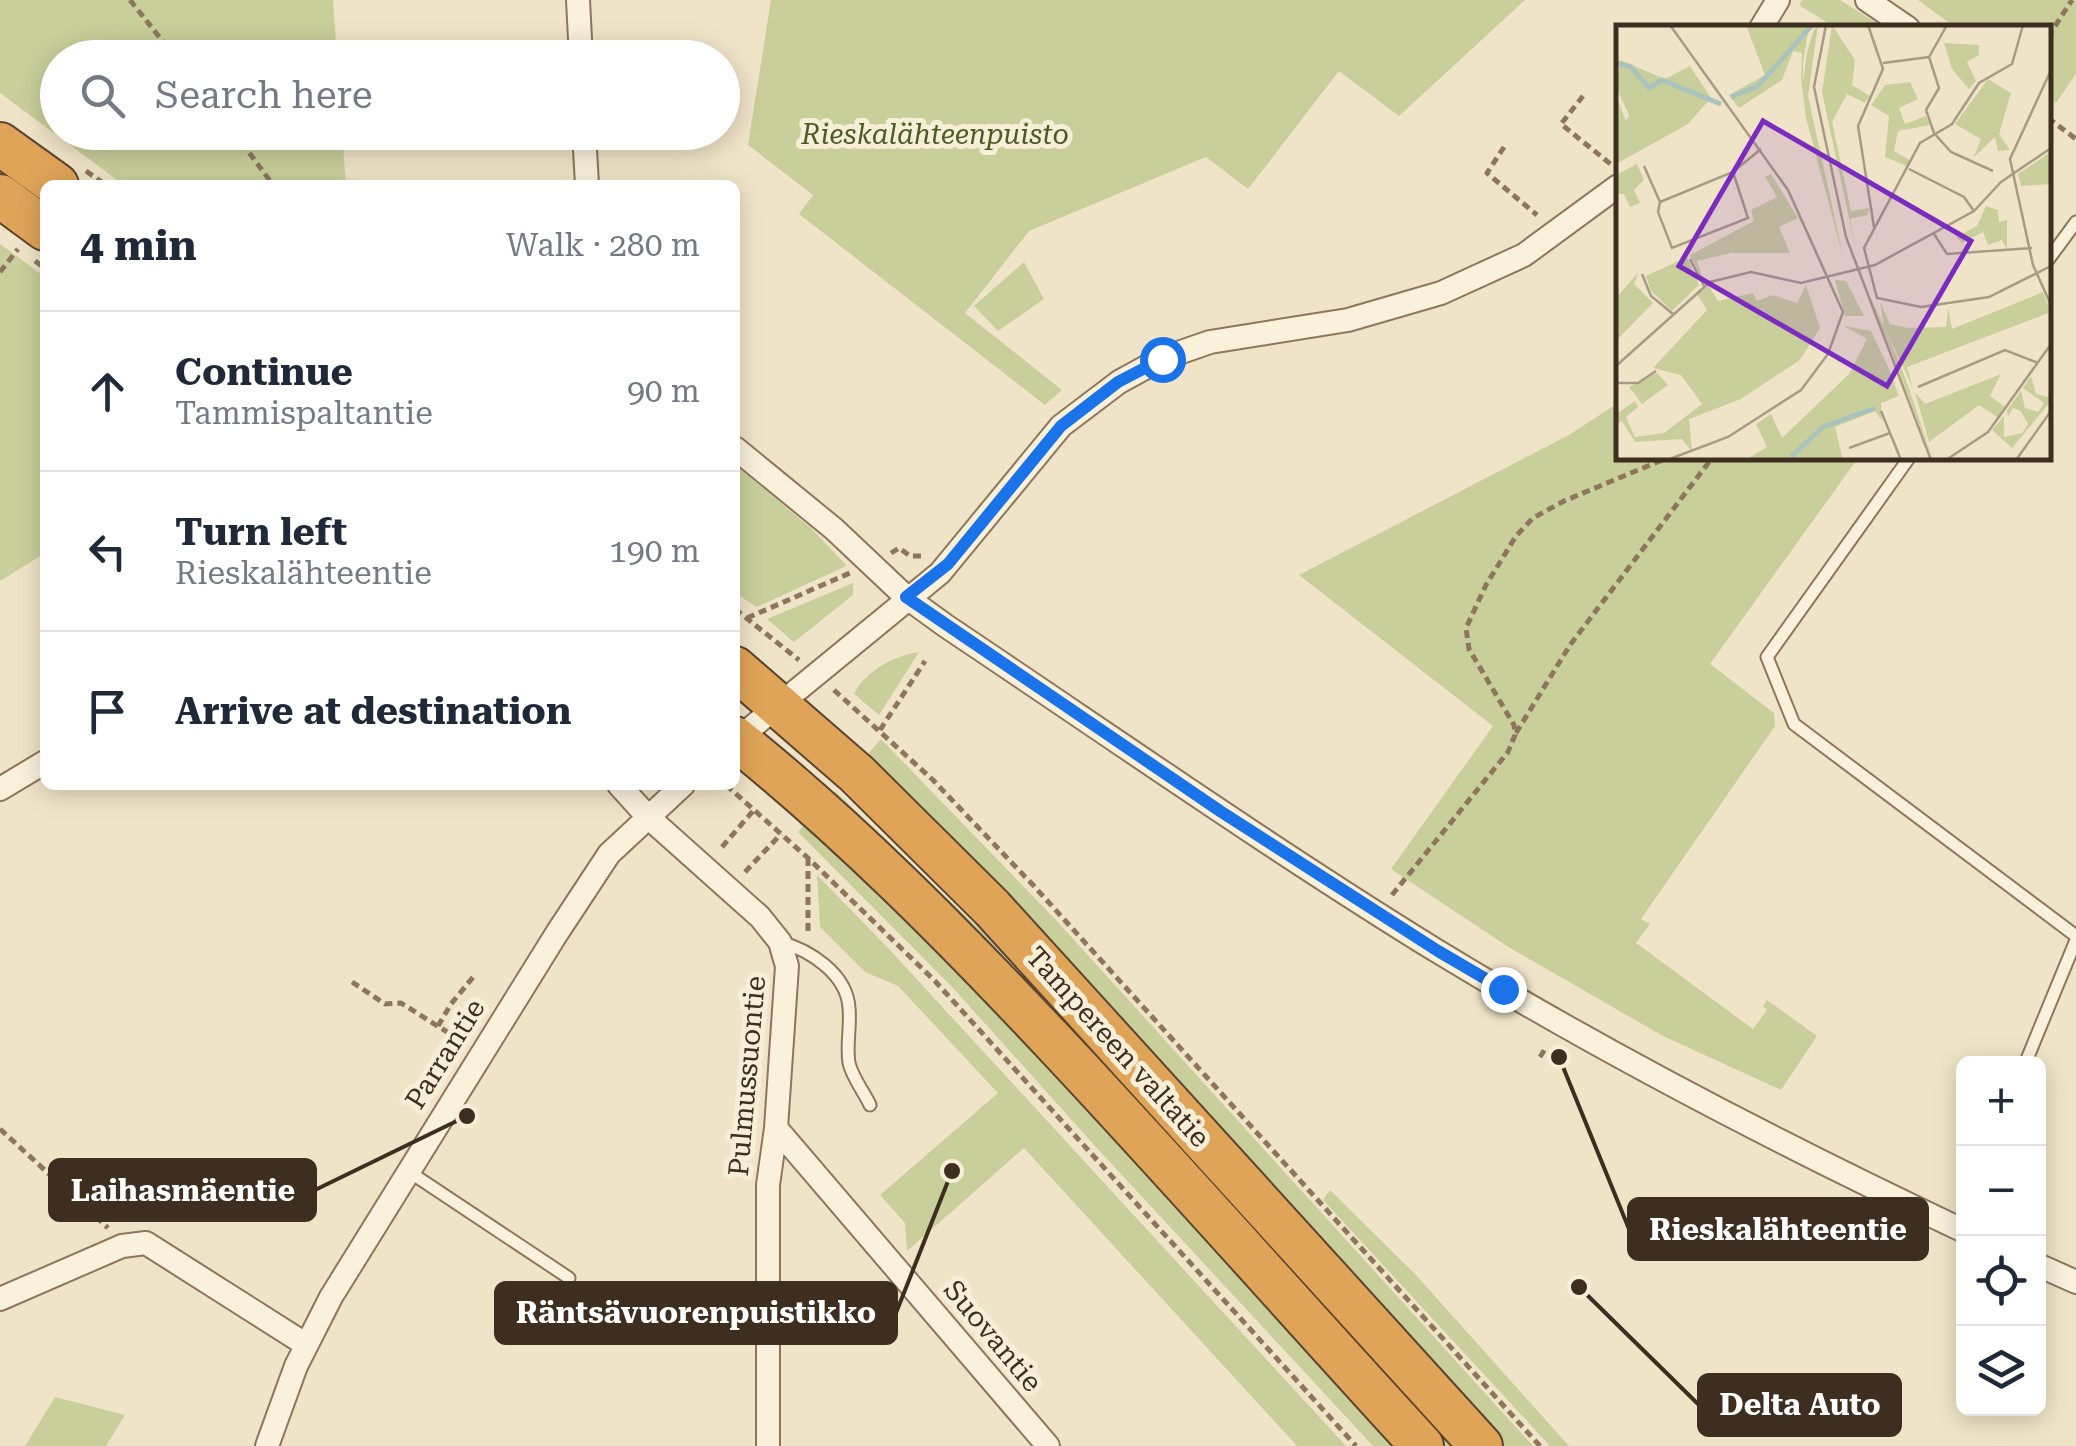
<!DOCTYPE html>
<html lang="en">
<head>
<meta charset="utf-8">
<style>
  body { margin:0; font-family:"Roboto Serif",serif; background:#f6f6f7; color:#1f2937 }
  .controls { position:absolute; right:30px; bottom:30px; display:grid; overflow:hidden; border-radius:15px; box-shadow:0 5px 25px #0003 }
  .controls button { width:90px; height:90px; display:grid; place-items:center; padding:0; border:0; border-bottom:2px solid #e0e1e3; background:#fff; color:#1f2937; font:50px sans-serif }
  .stop { position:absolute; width:30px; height:30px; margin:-22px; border:8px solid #1a73e8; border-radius:50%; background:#fff }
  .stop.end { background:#1a73e8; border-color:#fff; box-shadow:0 2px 10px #0008 }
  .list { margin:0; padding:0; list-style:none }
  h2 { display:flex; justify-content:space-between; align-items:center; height:130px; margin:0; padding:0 40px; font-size:42px }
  h2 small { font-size:32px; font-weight:400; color:#747a83 }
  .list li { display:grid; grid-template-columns:65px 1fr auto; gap:30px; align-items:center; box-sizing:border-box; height:160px; padding:0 40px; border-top:2px solid #e0e1e3 }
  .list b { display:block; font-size:38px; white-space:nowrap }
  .list p { margin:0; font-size:32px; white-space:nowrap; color:#747a83 }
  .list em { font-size:32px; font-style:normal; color:#747a83 }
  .icon { flex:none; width:55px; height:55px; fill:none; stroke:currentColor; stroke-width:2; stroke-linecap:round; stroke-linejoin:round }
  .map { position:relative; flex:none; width:2076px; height:1446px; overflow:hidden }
  .search { position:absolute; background:#fff; box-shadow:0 5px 25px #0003; left:40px; top:40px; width:700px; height:110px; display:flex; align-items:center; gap:25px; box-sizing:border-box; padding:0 35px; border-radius:55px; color:#747a83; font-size:38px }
  .panel { position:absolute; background:#fff; box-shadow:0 5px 25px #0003; left:40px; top:180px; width:700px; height:610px; border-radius:15px }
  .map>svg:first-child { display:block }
  .green { fill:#c9cf9b }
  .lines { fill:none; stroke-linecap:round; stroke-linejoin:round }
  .lane-casing { stroke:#8d765c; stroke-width:15 }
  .street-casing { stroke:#8d765c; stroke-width:26 }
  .highway-casing { stroke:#5b4430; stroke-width:46 }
  .path { stroke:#8d765c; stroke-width:5; stroke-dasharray:8 5; stroke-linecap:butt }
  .lane { stroke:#faf1dc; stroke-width:11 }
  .street { stroke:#faf1dc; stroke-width:22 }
  .highway { stroke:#e0a458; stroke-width:42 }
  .route { stroke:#1a73e8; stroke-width:12 }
  .labels { text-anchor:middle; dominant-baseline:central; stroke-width:10; stroke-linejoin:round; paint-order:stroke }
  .park-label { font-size:28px; font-style:italic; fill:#4d5a26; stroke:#f7eed8 }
  .street-label { font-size:28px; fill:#3d2e20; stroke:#f7eed8 }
  .inset-river { fill:none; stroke:#a9c4bc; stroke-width:5 }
  .inset-road { fill:none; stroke:#a89b85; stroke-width:2.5 }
  .view { fill:#7b2cbf; fill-opacity:0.15; stroke:#7b2cbf; stroke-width:5 }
  .inset-edge { fill:none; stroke:#3d2e20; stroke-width:5 }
  .leader { fill:none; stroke:#3d2e20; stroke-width:4 }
  .callout-dot { fill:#3d2e20; stroke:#f7eed8; stroke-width:4 }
  .callout { fill:#3d2e20; stroke:#3d2e20; stroke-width:4 }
  .callout-label { font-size:30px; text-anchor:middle; font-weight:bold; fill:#fff }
</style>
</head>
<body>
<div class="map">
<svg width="2076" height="1446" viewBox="0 0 2076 1446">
  <rect width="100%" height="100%" fill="#f0e4c8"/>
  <path class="green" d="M0,0H333L337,57L58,58V132L342,133L346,185H124L0,93Z
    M771,0H1525L1399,116L1339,71L1248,189L1206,157L1029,231L965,313L1062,390L1045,405L799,214L813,195L748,145Z
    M1802,0H1840L1883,27H1834L1799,5Z
    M1918,0H2076V74L2056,103L2049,97L2048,28L1955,27Z
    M0,244L45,277V553L0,581Z
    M1024,262L1044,299L998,331L974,306Z
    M1618,403V458H1858L1710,664L1774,713L1775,726L1641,919L1650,924L1636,943L1753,1029L1767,1010L1763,1006L1767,1000L1817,1036L1781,1090L1663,1036L1510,948L1391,869L1493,726L1299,575L1569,435Z
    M735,465L812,529L846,565L844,567L757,607L735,593Z
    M853,583V595L794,642L767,619Z
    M919,652L879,715L854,694C866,670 894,656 919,652Z
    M881,739L1056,920L1533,1446H1504L1183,1097L1040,933L867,755Z
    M835,791L1055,1001L1462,1446H1443L1125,1099L829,796Z
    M809,819L969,974L1402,1446H1373L1095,1146L953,988L798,832Z
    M817,875L889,949L1346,1446H1297L1024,1148L907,1251L905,1223L880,1195L998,1093L898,986L865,972L820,927Z
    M1330,1190L1416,1275L1569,1446H1550L1323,1200Z
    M55,1397L125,1415L106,1446H25Z"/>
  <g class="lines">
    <g class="lane-casing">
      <path id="lane" d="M2048,260L2076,222
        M1909,458L1767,657L1794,724L2076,936
        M780,942C810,950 847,974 849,1008C851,1026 846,1045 849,1063C852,1077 864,1092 870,1105
        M2025,1064L2076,940
        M408,1171L569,1278"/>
    </g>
    <g class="street-casing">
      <path id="street" d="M578,0L581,58
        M1867,0L1908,28
        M1761,28L1778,0
        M584,132L587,185
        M735,448L834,529L906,597L946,626C1109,735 1270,848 1437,951C1606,1054 1784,1146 1964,1231
        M735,741L940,573L1061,426L1119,382L1161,359L1210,342L1348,320L1441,293L1524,255L1618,186
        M619,785L648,817L760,917L780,942L787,966L776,1128L768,1185V1446
        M0,789L45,762
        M776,1128L1048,1446
        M2038,1265L2076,1282
        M0,1299L122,1246L146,1243L305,1344
        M267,1446L296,1366L331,1297L557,933L609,854L683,785"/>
    </g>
    <g class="highway-casing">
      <path id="highway" d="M0,144L57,185
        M0,196L45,229
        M735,668L857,774L992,908L1481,1446
        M735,738C848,829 949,931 1048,1036C1175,1171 1297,1310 1422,1446"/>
    </g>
    <path class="path" d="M130,0L176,58
      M2048,37L2072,0
      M1583,96L1561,124L1613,166
      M2048,118L2076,139
      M234,132L273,185
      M1504,147L1487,173L1537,215
      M86,171L106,185
      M35,261L45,268
      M0,272L18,249
      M891,553L899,548L910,556H922
      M735,609L799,660
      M747,618L850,573
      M834,690L933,780L1033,885L1540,1446
      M880,730L925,661
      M1516,733L1570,645L1712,458
      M726,785L808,858L935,981L1356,1446
      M722,847L753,811
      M808,858V935
      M745,872L781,834
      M1392,895L1508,752L1515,735L1514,725L1469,649L1466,628L1486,585L1516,536L1533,518L1564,501L1667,458
      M352,982L385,1004L401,1003L460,1040
      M438,1026L451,1004L474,976
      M1540,1057L1545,1049
      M0,1129L108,1228"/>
    <use href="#lane" class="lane"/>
    <use href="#street" class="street"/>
    <use href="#highway" class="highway"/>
  </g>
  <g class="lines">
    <path class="route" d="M1162,359L1118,382L1061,426L948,564L906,597L1220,811L1438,951L1503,989"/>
  </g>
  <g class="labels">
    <g class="park-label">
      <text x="935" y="134">Rieskalähteenpuisto</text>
    </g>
    <g class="street-label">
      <text transform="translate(1118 1047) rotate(48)">Tampereen valtatie</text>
      <text transform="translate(445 1054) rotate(-58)">Parrantie</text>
      <text transform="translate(747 1076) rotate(-85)">Pulmussuontie</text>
      <text transform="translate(993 1336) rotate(50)">Suovantie</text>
    </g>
  </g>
  <g transform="translate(1616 25)">
    <rect width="435" height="435" fill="#f0e4c8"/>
    <path d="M130,0L193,1L187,37V57L191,28L197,7L202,0L192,71L228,235L190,93L185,54L186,28L177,26L166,55L123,83L113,70L149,50ZM216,0L239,35L236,60L254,71L249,78L231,69L216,97L235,186L253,183L252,190L234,194L240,226L206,67ZM328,18L363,20V30L351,37L360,56L353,64L336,44ZM4,35L49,54L74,41L95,73L72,99L0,139V71L10,96L13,90L0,62ZM372,54L395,68L383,109L394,125L382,126L379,112L358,132L365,114L339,99ZM294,57L302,74L283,83L289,99L310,91L314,100L282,106L278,126L295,136L293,142L269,132L273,91L255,80L269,60ZM435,127V159L405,161L402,149ZM21,139L28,155L18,165L24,178L14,182L8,169H0V150ZM155,149L182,193L163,202L174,228H115L81,236L88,258L74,230L138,196L135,185L161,172L149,152ZM370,181L382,185L383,197L391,195V224L386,215L372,220L367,207L346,218L340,212L361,201ZM71,232L83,260L56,286L35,266L30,251ZM22,248L18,259L37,278L0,316V273ZM219,255L230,256L248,291H229ZM190,260L204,303L184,335L125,374L73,394L76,427L66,414L19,417L6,396L0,399V389L19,376L22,382L10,392L19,412L48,408L86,379L65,350L37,343L91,285L81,269L93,261L102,276L137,268L141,276L157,270L181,278ZM427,267L435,287L291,342L297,363L269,303L289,352L317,435L255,273L268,301L264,277L274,299L292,303L330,302L332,283L336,304ZM228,301L255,306L273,344L283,371L265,378L266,396L259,386L219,402L227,435H129L151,422L140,399L155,389L166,413L233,349L251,314ZM41,348L52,360L26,379L13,362ZM385,349L374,371L389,382L381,392L363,380L313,417L299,367L309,379ZM415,351L420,369L432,372L435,360V376L396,423L376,405L388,391V412L406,408L412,399L405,386L397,383L392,392L391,385L405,366L409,383L422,387L428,378L407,363Z" fill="#c9cf9b"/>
    <path class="inset-river" d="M0,38L15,42L33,63L46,55L105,79M115,72L142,61L196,0M175,432L207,402L259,383"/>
    <path class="inset-road" d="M210,0L198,62L230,212L315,435M252,0L267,44L242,101L258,202M407,0L396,39L363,58L336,99L304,118L248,223L261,273L305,282L373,272L435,241M313,32L323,63L310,85L318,108L335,127L377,146M267,38L313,32L331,0M435,45L394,134L417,240L435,280M28,141L44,177M293,144L348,172L358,186M117,147L132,193L56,223L42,187L44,177L117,147L145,124M318,209L331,229L416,223M74,234L88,261M26,249L35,271L57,289M0,341L94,257L135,247L185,258L259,240L358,186L385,157L435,123M0,358H22L40,346M302,362L389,325L422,338M265,386L285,435M233,423L274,408M51,435L112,412L185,365L212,329L227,287L172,165L54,0M330,435L372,407L435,319M400,435L435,386"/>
    <path class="view" d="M147,96L355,216L271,361L63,241Z"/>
    <rect width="435" height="435" class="inset-edge"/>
  </g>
  <path class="leader" d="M467 1116L315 1190M1559 1057L1629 1229M952 1171L896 1313M1579 1287L1699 1405"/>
  <g class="callout-dot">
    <circle cx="467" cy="1116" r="10"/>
    <circle cx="1559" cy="1057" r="10"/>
    <circle cx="952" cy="1171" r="10"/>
    <circle cx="1579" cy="1287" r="10"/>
  </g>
  <g class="callout">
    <rect x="50" y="1160" width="265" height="60" rx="10"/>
    <rect x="1629" y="1199" width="298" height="60" rx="10"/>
    <rect x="496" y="1283" width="400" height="60" rx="10"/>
    <rect x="1699" y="1375" width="201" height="60" rx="10"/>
  </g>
  <g class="callout-label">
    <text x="183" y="1201">Laihasmäentie</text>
    <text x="1778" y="1240">Rieskalähteentie</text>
    <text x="696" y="1323">Räntsävuorenpuistikko</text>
    <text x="1800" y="1415">Delta Auto</text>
  </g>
</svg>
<div class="controls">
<button>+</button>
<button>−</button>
<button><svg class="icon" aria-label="locate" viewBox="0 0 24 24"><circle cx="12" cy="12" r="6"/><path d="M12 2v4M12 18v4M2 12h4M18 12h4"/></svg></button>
<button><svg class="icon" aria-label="layers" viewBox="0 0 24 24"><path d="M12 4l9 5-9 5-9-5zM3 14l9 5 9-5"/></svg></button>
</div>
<div class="stop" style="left:1162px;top:359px"></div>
<div class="stop end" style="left:1503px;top:989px"></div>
<div class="search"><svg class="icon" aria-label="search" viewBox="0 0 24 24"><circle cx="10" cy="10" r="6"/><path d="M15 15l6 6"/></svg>Search here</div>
<section class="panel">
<h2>4 min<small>Walk · 280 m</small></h2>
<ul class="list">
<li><svg class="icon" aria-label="ahead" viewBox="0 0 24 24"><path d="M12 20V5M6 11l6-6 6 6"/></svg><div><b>Continue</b><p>Tammispaltantie</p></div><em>90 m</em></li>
<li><svg class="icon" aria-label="left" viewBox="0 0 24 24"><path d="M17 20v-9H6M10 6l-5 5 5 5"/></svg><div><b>Turn left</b><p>Rieskalähteentie</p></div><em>190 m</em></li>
<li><svg class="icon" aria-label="arrive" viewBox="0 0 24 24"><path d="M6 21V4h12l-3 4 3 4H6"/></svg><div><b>Arrive at destination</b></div></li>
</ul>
</section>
</div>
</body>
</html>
